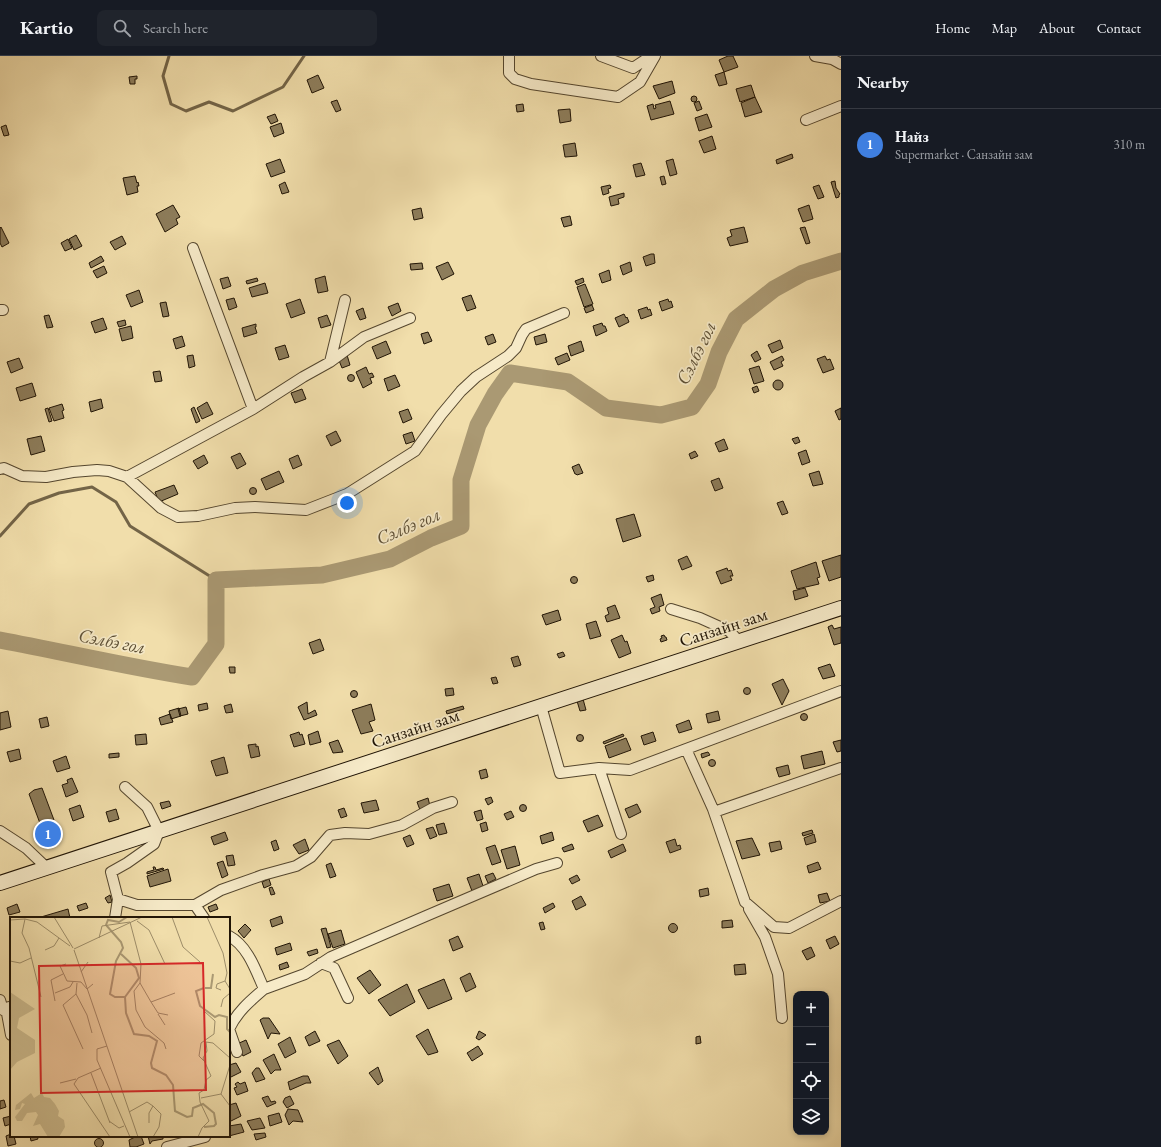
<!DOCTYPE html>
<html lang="en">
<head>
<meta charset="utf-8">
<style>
  body { margin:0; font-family:"EB Garamond",serif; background:#20242c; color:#f1f3f6 }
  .controls { position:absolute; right:12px; bottom:12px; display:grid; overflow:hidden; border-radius:8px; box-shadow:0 2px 6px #0003 }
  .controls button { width:36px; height:36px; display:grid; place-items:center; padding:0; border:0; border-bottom:1px solid #363941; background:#171b24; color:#f1f3f6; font:20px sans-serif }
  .you { position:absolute; left:347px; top:447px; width:14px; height:14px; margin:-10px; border:3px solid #fff; border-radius:50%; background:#1a73e8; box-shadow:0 0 0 6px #1a73e833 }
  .badge { display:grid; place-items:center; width:26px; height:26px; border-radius:50%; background:#0b8043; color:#fff; font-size:13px; font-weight:700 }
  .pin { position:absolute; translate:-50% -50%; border:2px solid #fff; box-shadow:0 1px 4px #0006 }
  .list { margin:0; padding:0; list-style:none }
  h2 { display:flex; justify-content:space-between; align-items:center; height:52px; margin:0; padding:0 16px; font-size:17px }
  h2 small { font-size:13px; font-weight:400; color:#9ea1a6 }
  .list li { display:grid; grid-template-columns:26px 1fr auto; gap:12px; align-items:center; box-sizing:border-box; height:72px; padding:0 16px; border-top:1px solid #363941 }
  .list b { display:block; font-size:15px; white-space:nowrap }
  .list p { margin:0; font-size:13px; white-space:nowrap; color:#9ea1a6 }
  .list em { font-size:13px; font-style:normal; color:#9ea1a6 }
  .icon { flex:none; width:22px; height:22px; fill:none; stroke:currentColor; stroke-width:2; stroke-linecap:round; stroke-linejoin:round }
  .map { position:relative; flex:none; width:841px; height:1091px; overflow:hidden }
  header { display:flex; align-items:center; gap:24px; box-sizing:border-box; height:56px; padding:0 20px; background:#171b24; border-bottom:1px solid #363941 }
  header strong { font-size:19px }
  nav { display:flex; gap:22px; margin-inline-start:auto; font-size:14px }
  .search { width:280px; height:36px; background:#20242c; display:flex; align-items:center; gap:10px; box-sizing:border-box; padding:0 14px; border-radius:8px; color:#9ea1a6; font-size:15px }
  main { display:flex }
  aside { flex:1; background:#171b24 }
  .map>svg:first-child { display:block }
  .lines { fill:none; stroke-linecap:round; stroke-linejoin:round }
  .stream { stroke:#736447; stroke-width:3 }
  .river { stroke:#aa9973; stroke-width:17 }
  .building { fill:#8d7d5b; stroke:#201405 }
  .minor-casing { stroke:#54462e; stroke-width:12 }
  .secondary-casing { stroke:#201405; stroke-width:16 }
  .minor { stroke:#f6eac8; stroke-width:10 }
  .secondary { stroke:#f6eac8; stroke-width:14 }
  .labels { text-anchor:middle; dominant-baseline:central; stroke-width:3.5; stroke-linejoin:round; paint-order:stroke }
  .street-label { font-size:18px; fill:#201405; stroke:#f6eac8 }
  .water-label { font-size:19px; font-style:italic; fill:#5e5036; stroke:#f6eac8 }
  .inset-river { fill:none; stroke:#aa9973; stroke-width:2 }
  .inset-road { fill:none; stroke:#9d8d69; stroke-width:1 }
  .view { fill:#d62828; fill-opacity:0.15; stroke:#d62828; stroke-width:2 }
  .inset-edge { fill:none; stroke:#201405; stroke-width:2 }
</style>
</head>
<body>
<header>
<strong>Kartio</strong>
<div class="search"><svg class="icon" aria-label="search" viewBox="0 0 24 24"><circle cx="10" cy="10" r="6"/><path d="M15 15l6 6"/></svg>Search here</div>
<nav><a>Home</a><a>Map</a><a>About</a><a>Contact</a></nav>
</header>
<main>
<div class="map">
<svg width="841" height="1091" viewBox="0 0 841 1091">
  <rect width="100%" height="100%" fill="#f1deab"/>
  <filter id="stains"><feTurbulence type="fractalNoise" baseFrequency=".005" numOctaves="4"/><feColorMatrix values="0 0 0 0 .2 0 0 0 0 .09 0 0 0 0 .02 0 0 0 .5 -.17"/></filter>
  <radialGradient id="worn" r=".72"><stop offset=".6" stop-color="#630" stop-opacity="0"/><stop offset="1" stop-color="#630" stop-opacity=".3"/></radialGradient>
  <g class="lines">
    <path class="stream" d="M169,0L163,20L171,48L186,55L209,46L233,55L283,31L304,0
      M0,480L29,448L59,437L92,431L116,446L130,470L216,524"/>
    <path class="river" d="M0,584C64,596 128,611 192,621L216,588V524L322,519L390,503L431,482L461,470V424L478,369L495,338L510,317L568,326L606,352L661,359L692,351L708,328L719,296L736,263L774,233L803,217L841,205"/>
  </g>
  <path class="building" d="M728,0H733L738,11L724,16L719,4Z
    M724,16L727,28L719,30L715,19Z
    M318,19L324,32L312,37L307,24Z
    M137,20V23H135V28H130L129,21Z
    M672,25L675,37L659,43L653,30Z
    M751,29L755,41L740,46L736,33Z
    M691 43a3 3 0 1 1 6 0a3 3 0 1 1-6 0Z
    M755,41L762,56L745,61L741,47Z
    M337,44L341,54L336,56L331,46Z
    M670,45L674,58L651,64L647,50L653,48L654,53L656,52L655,49Z
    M699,45L702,53L697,55L694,47Z
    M523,48L524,55L517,56L516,49Z
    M570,53L571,65L560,67L558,54Z
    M275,58L278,65L271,68L267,61Z
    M707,58L712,71L699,75L695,62Z
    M281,67L284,77L274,81L270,71Z
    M6,69L9,79L4,80L1,71Z
    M712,80L716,93L704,97L699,85Z
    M575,87L577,100L565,101L563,89Z
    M792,98L793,102L777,108L776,104Z
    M280,103L285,116L271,121L266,108Z
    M673,103L677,118L670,120L666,105Z
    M641,107L645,119L636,121L633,109Z
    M135,120L137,127L138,126L139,130H137L138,136L127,139L123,122Z
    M664,120L666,128L662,129L660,121Z
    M835,125L836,132L840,138L839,139V141L836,142L831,126Z
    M285,126L289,136L282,138L279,129Z
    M610,129L611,132L608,133L609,137L603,139L601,131Z
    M819,129L824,141L818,143L813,131Z
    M624,137V141L618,143L619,148L611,150L609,141Z
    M173,149L180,161L176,163L178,168L165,176L156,158Z
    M809,149L813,163L803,166L798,153Z
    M421,152L423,162L414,164L412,154Z
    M570,160L572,169L564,171L561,162Z
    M1,171L9,187L2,191L0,187V172Z
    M744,171L748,186L730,190L727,182L732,180L730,174Z
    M805,171L810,187L806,188L800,172Z
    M76,179L82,190L74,194L69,183Z
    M122,180L126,188L115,194L110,186Z
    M68,183L72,192L65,195L61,187Z
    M651,198H654L655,207L646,210L643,201Z
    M101,200L104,205L91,212L89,207Z
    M448,206L454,218L442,224L436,211Z
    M630,206L632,215L623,219L620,210Z
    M422,207L423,213L411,214L410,208Z
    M104,210L107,217L97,222L93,215Z
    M609,214L611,224L602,227L599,218Z
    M325,220L328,235L318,237L315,223Z
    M228,221L231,230L223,233L220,223Z
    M257,222L258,225L247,228L246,225Z
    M583,222L584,226L577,229L575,225Z
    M265,227L268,237L252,241L249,232Z
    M585,228L593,248L584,251L577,231Z
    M139,234L143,246L131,251L126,239Z
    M471,239L476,252L467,255L462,242Z
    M234,242L237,251L229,254L226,244Z
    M300,243L305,257L291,262L286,248Z
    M668,243L669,246L671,245L673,251L662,255L659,246Z
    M166,246L169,260L163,261L160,247Z
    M398,247L401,255L392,260L388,251Z
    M592,249L594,254L586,257L584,252Z
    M647,251L648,254L650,253L652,259L641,263L638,254Z
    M363,252L366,262L360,264L356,255Z
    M624,258L626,262L627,261L629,266L619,271L615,262Z
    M49,259L53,271L47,272L44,260Z
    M327,259L331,269L321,272L318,262Z
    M103,262L107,273L95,277L91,266Z
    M125,264L126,269L119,271L117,266Z
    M602,267L603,270H605L607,275L596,280L593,270Z
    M256,268V271H255L257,277L244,281L242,272Z
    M131,270L133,282L122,285L119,273Z
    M428,276L432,285L424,288L421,278Z
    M493,278L496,286L488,289L485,281Z
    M545,278L547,286L536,289L534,281Z
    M182,280L185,290L176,293L173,283Z
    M780,284L783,292L772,297L768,289Z
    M386,285L391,297L377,303L372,291Z
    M581,285L584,295L571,300L568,290Z
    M285,289L289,301L279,304L275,292Z
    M757,295L761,303L755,306L751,299Z
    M567,297L570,304L558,309L555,302Z
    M193,299L195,310L189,312L187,300Z
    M347,299L350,309L342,312L338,302Z
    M782,300L784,304L781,306L783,310L774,314L770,306Z
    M825,300L827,304L830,303L834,313L823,317L817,303Z
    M19,302L23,312L11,317L7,306Z
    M759,310L764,325L754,328L749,313Z
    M366,311L369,318L372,317L374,321L370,322L372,327L363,332L356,316Z
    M160,315L162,325L155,326L153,316Z
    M347.5 322a3.5 3.5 0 1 1 7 0a3.5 3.5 0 1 1-7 0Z
    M395,319L400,330L388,335L384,323Z
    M773 329a5 5 0 1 1 10 0a5 5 0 1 1-10 0Z
    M32,327L36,340L20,345L16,332Z
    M757,330L759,335L754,337L752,332Z
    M302,333L306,343L295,347L291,337Z
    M101,343L103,352L91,356L89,346Z
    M207,346L213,358L202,363L197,352Z
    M62,348L64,354L62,355L64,362L54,365L49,352Z
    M194,351L200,365L196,367L191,353Z
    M48,352L52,365L49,366L45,353Z
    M841,352V363L839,364L835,355Z
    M408,353L412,363L403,367L399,356Z
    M336,375L341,385L331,390L326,380Z
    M412,376L415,385L406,388L403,379Z
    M41,380L45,395L31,399L27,383Z
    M798,381L800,386L795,388L792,383Z
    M724,383L728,393L719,396L715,387Z
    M806,394L810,406L802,409L798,397Z
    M695,395L698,400L691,403L689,398Z
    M240,397L246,408L237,413L231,401Z
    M204,399L208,407L198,413L193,405Z
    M298,399L302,409L293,413L289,403Z
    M579,408L583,417L577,419L576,418H575L572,411Z
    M279,415L284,426L266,434L261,423Z
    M819,415L823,428L813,430L809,418Z
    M719,422L723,432L715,435L711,425Z
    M174,429L178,438L159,446L155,436Z
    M249.5 435a3.5 3.5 0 1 1 7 0a3.5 3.5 0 1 1-7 0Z
    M783,445L788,457L782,459L777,447Z
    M634,458L641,480L623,486L616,463Z
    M841,499V521L829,525L822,505Z
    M687,500L692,510L682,514L678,504Z
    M816,506L820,521L817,522L819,528L797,533L791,515Z
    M727,512L728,515L731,514L733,520H730L732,524L721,528L716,516Z
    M653,519L654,524L648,526L646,521Z
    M570.5 524a3.5 3.5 0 1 1 7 0a3.5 3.5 0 1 1-7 0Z
    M805,532L808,540L795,544L793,535Z
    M661,538L664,549L659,551L660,555L652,558L650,553L655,551L651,542Z
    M615,549L620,562L607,566L605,560L609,558L607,552Z
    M558,554L561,564L546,569L542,559Z
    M596,565L601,580L590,583L586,568Z
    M832,569L834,573L841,571V587L834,589L828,571Z
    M622,579L625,586L627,585L631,597L619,602L611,584Z
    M664,579L665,581H666L667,584L661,586L660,583L662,582L661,580Z
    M320,583L324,594L313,598L309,587Z
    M563,596L565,600L559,602L557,598Z
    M518,600L521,609L514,611L511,602Z
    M830,608L835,620L823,623L818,612Z
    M229,611H235V617H230Z
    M496,621L498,627L493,628L491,622Z
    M783,623L789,635L782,649L772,628Z
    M743.5 635a3.5 3.5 0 1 1 7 0a3.5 3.5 0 1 1-7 0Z
    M453,632L454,639L446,640L445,633Z
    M350.5 638a3.5 3.5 0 1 1 7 0a3.5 3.5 0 1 1-7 0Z
    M583,643L586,654L580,655L577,645Z
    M307,646L308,658L315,654L317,659L304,664L298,651Z
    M207,647L208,653L199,655L198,649Z
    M231,648L233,656L226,657L224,650Z
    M371,648L375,664L369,666L373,675L361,678L352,654Z
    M463,650L464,653L447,658L446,655Z
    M186,651L188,658L180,660L178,653Z
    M179,652L181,660L171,663L169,655Z
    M8,655L11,671L0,674V657Z
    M718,655L720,664L708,667L706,658Z
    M800.5 661a3.5 3.5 0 1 1 7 0a3.5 3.5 0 1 1-7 0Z
    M170,658L173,666L161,669L159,662Z
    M47,661L49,670L41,672L39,663Z
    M689,664L692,673L679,677L676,669Z
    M318,675L321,686L310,689L308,679Z
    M299,676L300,679L302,678L305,688L294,691L290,679Z
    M653,676L656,685L644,689L641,680Z
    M146,678L147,688L136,689L135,679Z
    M623,678L624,680L604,688L603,686Z
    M576.5 682a3.5 3.5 0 1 1 7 0a3.5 3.5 0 1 1-7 0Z
    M626,682L631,694L609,702L605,690Z
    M338,684L343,696L333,697L329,687Z
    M841,684V695L837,696L833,686Z
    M256,688V691L258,690L260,700L251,702L248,689Z
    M19,693L21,703L10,706L7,696Z
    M822,695L825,708L804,713L801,700Z
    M708,696L710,699L702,702L701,698Z
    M119,697V701L109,702V698Z
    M66,700L70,712L57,716L53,705Z
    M224,701L228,717L216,720L211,705Z
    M708.5 707a3.5 3.5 0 1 1 7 0a3.5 3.5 0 1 1-7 0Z
    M788,709L790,718L779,721L776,712Z
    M486,713L488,721L481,723L479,715Z
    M72,722L78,736L66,741L62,729L68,727L67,724Z
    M42,732L54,764L51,766L52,771L46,773L45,769L41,770L29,738L34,734Z
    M491,741L493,746L488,749L485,743Z
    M428,742L430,750L420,754L417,746Z
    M376,744L379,754L364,757L361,747Z
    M169,745L171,750L162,753L160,747Z
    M637,748L641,756L629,762L625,753Z
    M519.5 752a3.5 3.5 0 1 1 7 0a3.5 3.5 0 1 1-7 0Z
    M80,749L84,761L73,765L69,753Z
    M344,752L347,760L341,762L338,754Z
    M116,753L119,763L109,766L106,756Z
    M481,754L483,763L477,765L474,756Z
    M511,755L514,761L507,764L504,758Z
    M598,759L603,770L588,776L583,765Z
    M486,766L488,774L482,776L480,768Z
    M444,767L447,777L439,779L436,769Z
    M433,771L437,780L430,783L426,773Z
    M812,774L813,777L803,780L802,777Z
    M56,775L59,783L49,787L46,778Z
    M225,776L228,784L214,789L211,781Z
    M552,776L554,784L542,788L540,780Z
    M814,778L816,786L806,789L804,782Z
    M410,779L414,788L407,791L403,782Z
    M752,782L760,799L742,803L736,785Z
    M305,783L309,794L299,798L293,789Z
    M675,783L677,790L680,789L681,793L670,797L666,786Z
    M276,784L279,793L274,795L271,786Z
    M780,785L782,793L771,796L769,787Z
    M572,788L574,793L564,796L562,792Z
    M623,788L626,795L611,802L608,795Z
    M495,789L501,806L492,809L486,792Z
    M515,790L520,809L507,813L501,794Z
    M233,799L235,809L228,810L226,800Z
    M223,805L228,819L222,822L217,807Z
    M818,806L821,813L809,817L807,810Z
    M331,807L336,820L330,822L326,809Z
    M153,811H155L156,814L163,812L164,813L147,818V816L154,814Z
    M168,813L171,825L150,831L147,820Z
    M493,817L496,823L488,827L485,820Z
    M479,818L483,830L472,835L467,822Z
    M577,819L580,824L572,828L569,823Z
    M269,823L271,829L264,832L262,826Z
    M449,828L453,840L437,845L433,833Z
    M272,831L275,838L271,839L269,832Z
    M708,832L709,839L700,841L699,834Z
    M827,837L830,845L820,847L818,839Z
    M110,839L112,846L108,847L105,842Z
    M581,840L586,849L576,854L572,845Z
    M86,847L88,852L79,855L77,850Z
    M553,847L555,851L545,857L543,852Z
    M17,848L20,856L9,859L7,852Z
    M216,848L218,853L210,856L208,851Z
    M68,853L70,862H41V861Z
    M281,860L283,867L272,871L270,864Z
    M732,864L733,871L722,872V865Z
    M543,866L545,873L541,874L539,867Z
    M668.5 872a4.5 4.5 0 1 1 9 0a4.5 4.5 0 1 1-9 0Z
    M245,868L251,874L244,882L238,875Z
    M326,872L331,891L327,892L321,873Z
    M341,874L345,888L333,892L328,878Z
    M458,880L463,891L453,895L449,884Z
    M835,880L839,888L830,893L826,884Z
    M290,887L292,894L277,899L275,892Z
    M811,891L815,900L807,904L802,895Z
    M317,893L318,897L309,900L307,896Z
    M287,906L289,911L280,914L279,909Z
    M745,908L746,918L735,919L734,909Z
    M370,914L381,929L369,938L357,922Z
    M470,917L476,931L466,936L460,922Z
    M444,923L452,943L428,953L418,934Z
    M407,928L415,946L390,960L378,944Z
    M263,962H269L280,978L271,977L268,983L260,964Z
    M428,973L438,996L428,999L416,980Z
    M315,975L320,985L309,990L305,981Z
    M479,975L486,979L479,984L476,982Z
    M700,980L701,987L696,988V981Z
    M290,981L296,996L285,1002L278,988Z
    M246,984L251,996L243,1000L237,988Z
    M339,984L348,1000L338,1008L327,989Z
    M478,990L483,998L472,1005L467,997Z
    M274,998L281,1014H275L271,1018L263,1004Z
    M236,1007L241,1016L229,1022V1009Z
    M378,1011L383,1025L378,1029L369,1017Z
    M256,1012H259L265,1023L256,1026L252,1017Z
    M303,1020H308L311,1027H306L290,1034L288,1026Z
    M238,1026L240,1028L245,1026L248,1035L237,1039L234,1032L237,1031L235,1028Z
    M268,1040L271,1046L275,1045L276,1047L267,1051L262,1042Z
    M290,1040L294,1048L287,1052L283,1046L285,1042Z
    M4,1044L6,1051L0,1053V1045Z
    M236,1047L241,1060L229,1066V1049Z
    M288,1053L298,1054L303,1066L293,1065L289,1069L285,1059Z
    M279,1057L282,1066L270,1070L268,1060Z
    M11,1060V1068L5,1070L3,1062Z
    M260,1062L265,1072L252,1074L247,1065Z
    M241,1068L244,1076L229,1080V1070Z
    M265,1077L266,1081L256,1084L254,1078Z
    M11,1078V1080H14L16,1088L8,1090L6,1080Z
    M30,1080H37L38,1083L31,1085Z
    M137,1080H141L144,1088L136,1091H130L129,1084Z
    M148,1080H163V1083L152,1085L150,1088Z
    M94.5 1087a4.5 4.5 0 1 1 9 0a4.5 4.5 0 1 1-9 0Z"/>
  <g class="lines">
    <g class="minor-casing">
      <path id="minor" d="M509,0V17L515,23L531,28L618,41L640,26L655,0
        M601,0L633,12L651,0
        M815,0L832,3L841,8
        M806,64L841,50
        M0,254H3
        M330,306L364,281L410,262
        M253,353L303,321L330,306L345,244
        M0,413L4,412L22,420L46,421L73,416L97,414L109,415L127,421L253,353L193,192
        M127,421L161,452L178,461L198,460L235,452L255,451L306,454L347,438L415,395L441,359L461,335L476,321L508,300L516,292L522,279L526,273L564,257
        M671,553L700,562L729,575L739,585
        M541,650L560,717L599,712L630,714L841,635
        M686,693L713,753L745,846L774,871L789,872L841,845
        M599,712L621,778
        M714,756L841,712
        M0,775L26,792L47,812
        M118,843L137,849H195L221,834L263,819L296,810L311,801L330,779L345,777L369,778L402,769L433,752L452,746
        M195,849L204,862
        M749,853L765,881L778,918L782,962
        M115,862L118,843L111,816L127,807L154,788L159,775L147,751L125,731
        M229,880C248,890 256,915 264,933L305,918L331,901L426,860L536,813L557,807
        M321,907L334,912L348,942
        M0,944L3,954L9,951
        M6,952L11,979
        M237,996L229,973C237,956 250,945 264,933
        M167,1091L205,1081"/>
    </g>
    <g class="secondary-casing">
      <path id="secondary" d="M0,827L841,552"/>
    </g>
    <use href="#minor" class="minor"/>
    <use href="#secondary" class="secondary"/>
  </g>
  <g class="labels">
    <g class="street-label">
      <text transform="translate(723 571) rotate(-18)">Санзайн зам</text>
      <text transform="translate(415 672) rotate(-18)">Санзайн зам</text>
    </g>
    <g class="water-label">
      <text transform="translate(696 297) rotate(-64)">Сэлбэ гол</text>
      <text transform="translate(408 470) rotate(-23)">Сэлбэ гол</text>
      <text transform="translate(112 585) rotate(11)">Сэлбэ гол</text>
    </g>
  </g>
  <g transform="translate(10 861)">
    <rect width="220" height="220" fill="#f1deab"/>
    <path d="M0,75L25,92L9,101L7,111L25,123V136L7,145L0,153ZM21,176L24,181L32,176L34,180L40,181L45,187L49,194L48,199L54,203L55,210L49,220H38L30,207L23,209L28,198L26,195L17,196L12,204H7L5,200L15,187L12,186L10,192L5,193L6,188Z" fill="#cdbc8f"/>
    <path class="inset-river" d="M117,0L109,5L98,3L96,8L111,25L113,31L106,44L100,77L105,80H115L116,96L124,117L139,119L147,124L141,146L142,151L156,158L163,168L165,194L177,200L182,199L183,191L193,187L204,196L206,207L204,209L194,210M111,37L126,51L129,61L115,80M194,71L186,74L190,89L205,100L209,98L217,100V112L220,115M195,71H201L203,57"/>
    <path class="inset-road" d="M44,0L63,31M162,0L173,30L190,45M197,0L213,36L217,56L215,64L220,72M15,2L12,16L19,31L31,80M0,3L15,2L27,5L60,29M127,4L139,13L155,47M89,21L92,9L120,5L131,47L130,66L141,85L165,76M64,32L132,0M35,33L44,29L49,21M64,33L128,220M0,44L10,46L21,41M56,47L50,49L57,64L71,65L77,72L83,67M71,55L78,45M67,66L66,77L77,98L82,116M130,66L124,74L126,93L135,110L154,126L156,132M211,73L206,71L207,67L215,64M45,76L60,70L63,65M66,77L53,88L73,132M45,84L41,63L53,57M141,85L148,96L158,98M211,90L213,82L220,76M194,94L205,104L204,117L191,126L189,139L195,145M148,97L155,108M97,129L87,132V143L120,220M91,151L68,161L64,167L100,220M81,156L100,206M50,166L66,162M211,177L220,148M191,181L211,177L220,189M119,195L137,185L143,189M99,204L109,211L114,209M139,206V196L143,189L151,197L149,210L143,220M188,220L192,211L199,204L190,185L189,176L194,173L196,163L201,159L193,141L197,134L196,125L203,126L220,141"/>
    <path class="view" d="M193,46L196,173L31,176L29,49Z"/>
    <rect width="220" height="220" class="inset-edge"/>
  </g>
  <rect width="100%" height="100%" filter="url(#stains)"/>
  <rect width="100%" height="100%" fill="url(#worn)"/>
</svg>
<div class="controls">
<button>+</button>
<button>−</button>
<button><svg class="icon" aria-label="locate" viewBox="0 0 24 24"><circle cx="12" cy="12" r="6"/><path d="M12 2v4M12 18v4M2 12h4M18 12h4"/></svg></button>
<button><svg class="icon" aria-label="layers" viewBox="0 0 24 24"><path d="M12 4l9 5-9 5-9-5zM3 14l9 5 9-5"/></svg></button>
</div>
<div class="you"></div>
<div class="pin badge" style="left:48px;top:778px;background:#3f7fe0">1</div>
</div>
<aside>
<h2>Nearby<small></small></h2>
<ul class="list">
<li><span class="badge" style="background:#3f7fe0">1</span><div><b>Найз</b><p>Supermarket · Санзайн зам</p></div><em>310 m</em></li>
</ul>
</aside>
</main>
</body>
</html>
